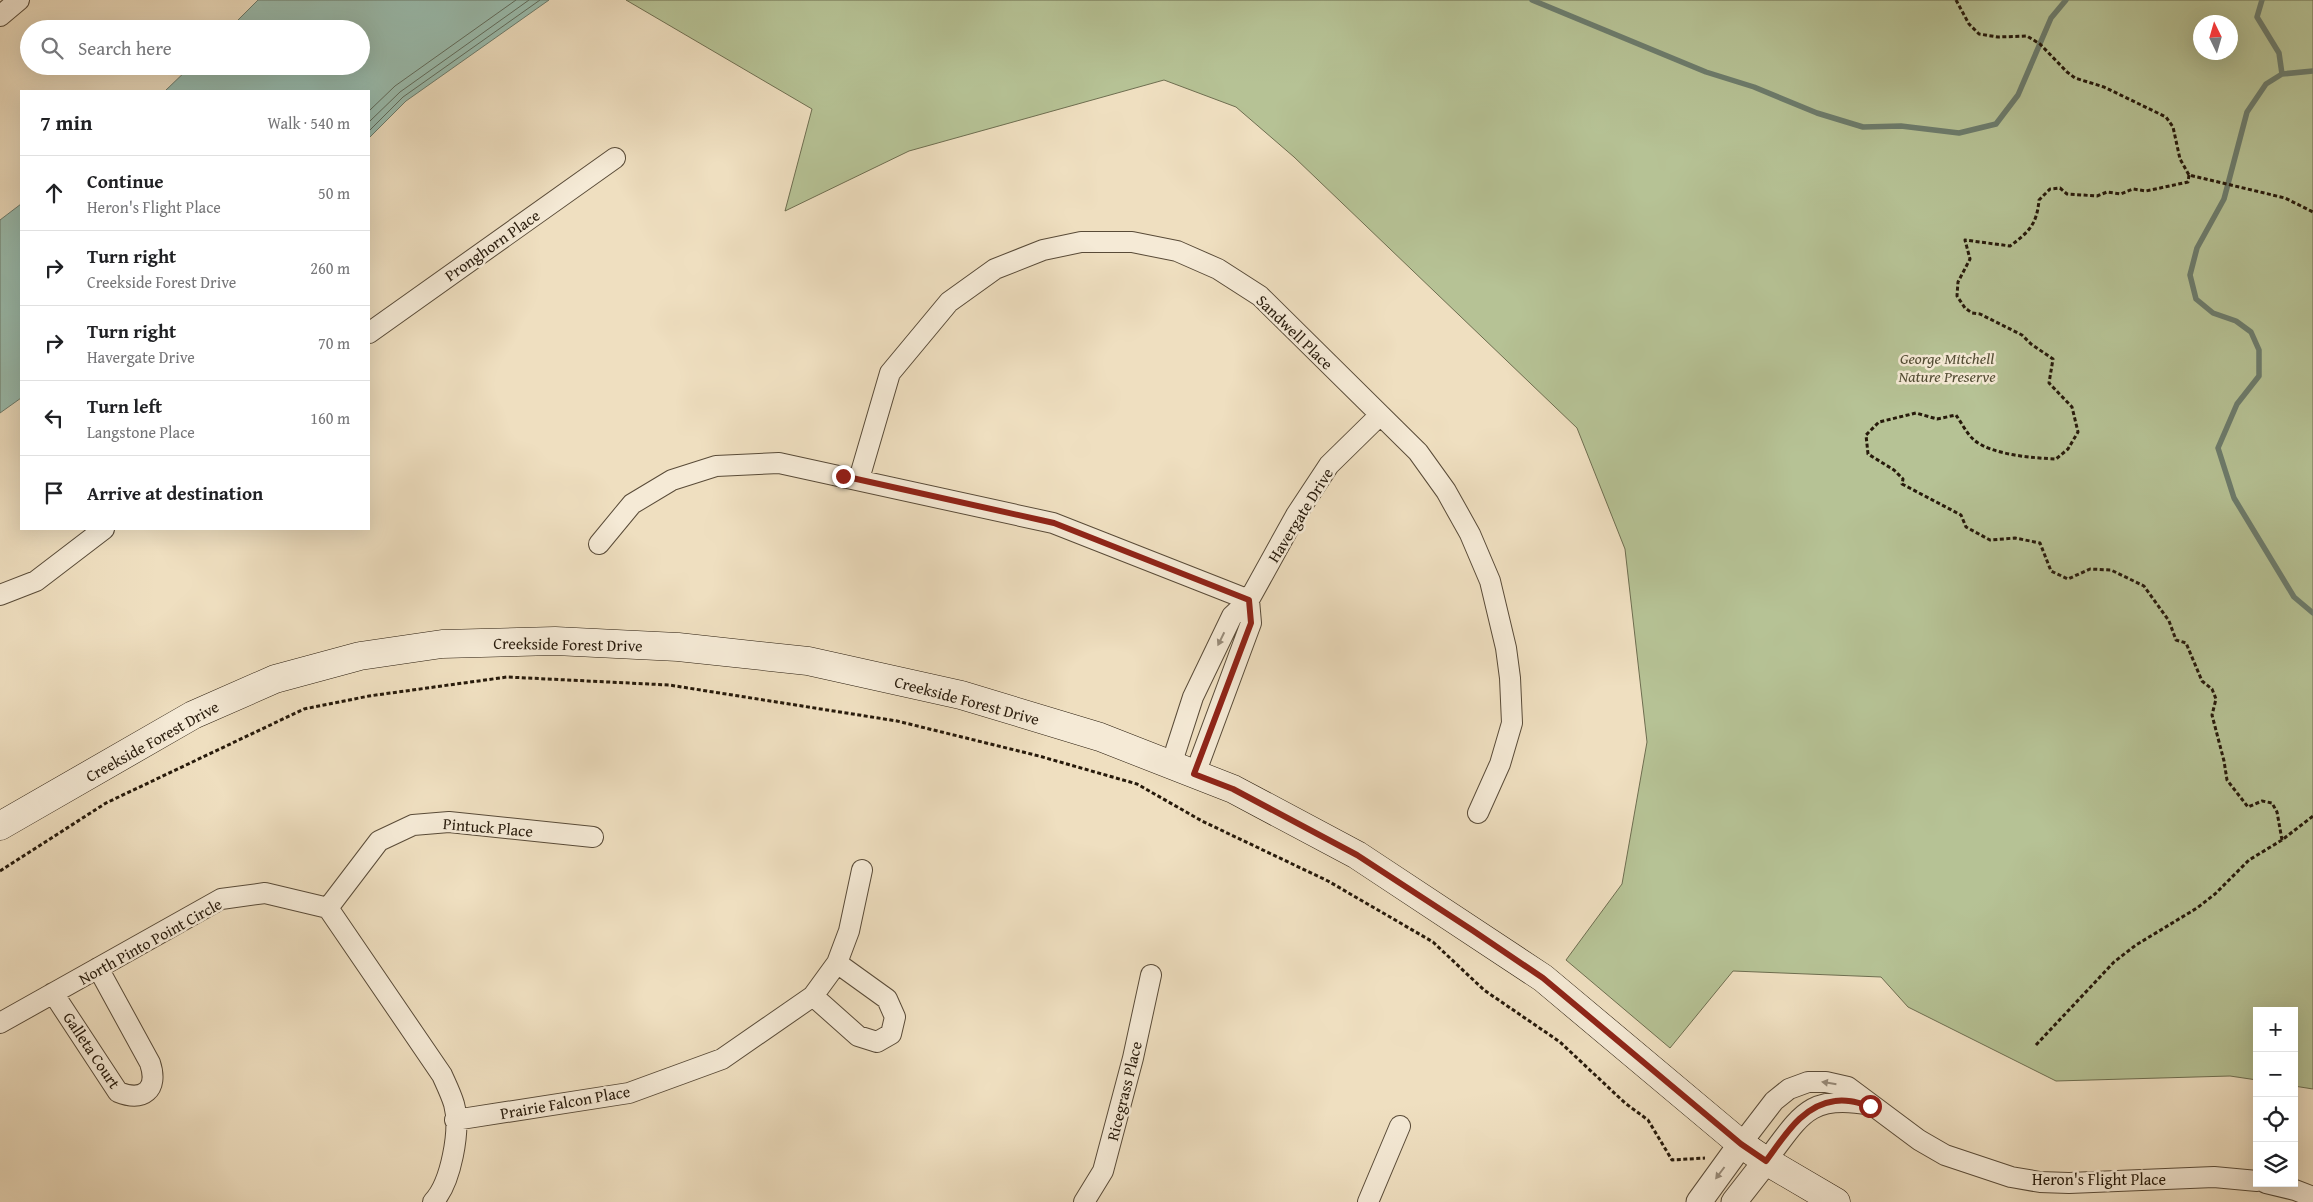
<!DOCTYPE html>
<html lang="en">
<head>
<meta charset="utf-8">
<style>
  body { margin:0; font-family:"Gentium Book Plus",serif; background:#f6f6f6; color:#202124 }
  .controls { position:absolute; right:15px; bottom:15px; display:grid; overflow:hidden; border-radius:0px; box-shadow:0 5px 20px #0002 }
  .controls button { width:45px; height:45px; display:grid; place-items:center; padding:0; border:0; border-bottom:1px solid #e0e0e0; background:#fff; color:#202124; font:25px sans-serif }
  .compass { position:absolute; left:2193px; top:15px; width:45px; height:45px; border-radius:50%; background:#fff; box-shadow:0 5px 20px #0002; rotate:355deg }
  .stop { position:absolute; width:15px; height:15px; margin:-11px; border:4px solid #8f2418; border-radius:50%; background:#fff }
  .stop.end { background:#8f2418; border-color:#fff; box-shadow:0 1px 5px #0008 }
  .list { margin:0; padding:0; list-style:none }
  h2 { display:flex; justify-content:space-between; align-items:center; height:65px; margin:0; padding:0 20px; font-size:21px }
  h2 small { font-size:16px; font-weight:400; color:#757577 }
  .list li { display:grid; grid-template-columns:32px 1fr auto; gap:15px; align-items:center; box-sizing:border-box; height:75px; padding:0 20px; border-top:1px solid #e0e0e0 }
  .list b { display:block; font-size:19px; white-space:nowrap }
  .list p { margin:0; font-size:16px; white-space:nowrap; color:#757577 }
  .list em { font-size:16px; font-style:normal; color:#757577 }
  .icon { flex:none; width:28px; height:28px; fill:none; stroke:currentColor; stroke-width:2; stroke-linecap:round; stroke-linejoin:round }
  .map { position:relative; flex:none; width:2313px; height:1202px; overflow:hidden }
  .search { position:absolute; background:#fff; box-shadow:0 5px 20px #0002; left:20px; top:20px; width:350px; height:55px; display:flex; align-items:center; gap:12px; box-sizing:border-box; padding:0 18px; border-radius:28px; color:#757577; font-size:19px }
  .panel { position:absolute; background:#fff; box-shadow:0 5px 20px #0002; left:20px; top:90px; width:350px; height:440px; border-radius:0px }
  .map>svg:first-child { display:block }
  .green { fill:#b6c295; stroke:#6e6e50; fill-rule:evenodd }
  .water { fill:#9abdaf; stroke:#6c7c6d }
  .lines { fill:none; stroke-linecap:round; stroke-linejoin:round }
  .shore { stroke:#606c5d; stroke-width:1 }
  .stream { stroke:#6c7c6d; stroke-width:5.5 }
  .minor-casing { stroke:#594b38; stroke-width:22 }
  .tertiary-casing { stroke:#594b38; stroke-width:27 }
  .secondary-casing { stroke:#271a0b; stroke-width:29 }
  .path { stroke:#271a0b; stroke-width:3; stroke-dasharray:4 2.5; stroke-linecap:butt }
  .minor { stroke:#f5ead6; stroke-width:20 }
  .tertiary { stroke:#f5ead6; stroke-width:25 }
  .secondary { stroke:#f5ead6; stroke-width:28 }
  .oneway { fill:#988c7b }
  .route { stroke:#8f2418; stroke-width:6 }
  .labels { text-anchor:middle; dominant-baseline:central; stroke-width:5; stroke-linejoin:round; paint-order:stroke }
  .street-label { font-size:16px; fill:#271a0b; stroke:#f5ead6 }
  .park-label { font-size:16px; font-style:italic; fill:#524c34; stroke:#f5ead6 }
</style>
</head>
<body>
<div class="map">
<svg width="2313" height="1202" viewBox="0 0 2313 1202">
  <rect width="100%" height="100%" fill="#efdfc0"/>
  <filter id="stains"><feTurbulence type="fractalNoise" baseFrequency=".004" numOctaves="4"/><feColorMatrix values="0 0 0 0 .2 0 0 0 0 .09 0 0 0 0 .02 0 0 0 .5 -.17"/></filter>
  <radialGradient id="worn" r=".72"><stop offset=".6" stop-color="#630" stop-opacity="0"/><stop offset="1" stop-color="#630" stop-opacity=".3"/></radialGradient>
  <path class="green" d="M626,0H2313V1089L2294,1086V1011H2257V1080L2230,1076L2056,1081L1908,1007L1881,977L1733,971L1670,1048L1566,960L1622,884L1647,742L1625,549L1577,428L1294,157L1236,107L1164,80L909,151L785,211L812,109ZM2230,22V52H2200V22Z"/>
  <path class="water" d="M258,0H549L406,101L369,138V91H165L191,66H361V29H229Z
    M21,204V398L0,413V220Z"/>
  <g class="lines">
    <path class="shore" d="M369,111L395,86L516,0
      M369,122L400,92L529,0
      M369,131L403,97L540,0"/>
    <path class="stream" d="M1532,0L1706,72L1754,87L1817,113L1863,127L1901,126L1959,133L1996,124L2018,95L2051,18L2066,0
      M2262,0L2257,17L2279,53L2282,74
      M2313,71L2282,74L2266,84L2247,112L2224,199L2197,248L2190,275L2196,299L2213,313L2236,321L2251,332L2259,350V376L2237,404L2218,448L2234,498L2294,597L2313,613"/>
    <g class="minor-casing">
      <path id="minor" d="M0,16L19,0
        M369,333L615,158
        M859,479L890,373L949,302L995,269L1043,250L1081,242H1132L1177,251L1218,269L1260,296L1418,452L1446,491L1470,534L1490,581L1506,648L1510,678L1512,723L1500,764L1478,813
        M599,544L632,504L672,480L716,466L779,463L1053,523L1249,600
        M0,595L36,581L104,529
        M1171,765L1193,697L1232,616L1249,600L1296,515L1329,465L1380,415
        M1195,774L1251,623L1249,600
        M328,908L379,841L413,825L449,822L593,837
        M53,993L118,1092C143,1102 159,1090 150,1063L98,968
        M813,996L858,1036L877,1042L891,1034L895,1017L887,999L837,963
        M0,1023L221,899L265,893L328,908L442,1075C446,1084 451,1094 454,1104C461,1130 451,1183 433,1202
        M455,1120L629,1093L722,1059L813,996L837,963L849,931L862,870
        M1741,1144L1774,1101L1789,1089L1808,1082H1826L1848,1087L1919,1140L1945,1155L2011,1177L2040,1182L2069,1183L2214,1177L2257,1181
        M1766,1161C1800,1117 1808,1093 1870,1105
        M2266,1183L2295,1190L2313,1197
        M1084,1202L1103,1171L1133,1058L1151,975
        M1368,1202L1400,1126"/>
    </g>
    <g class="tertiary-casing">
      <path id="tertiary" d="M1699,1202L1741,1144
        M1734,1202L1766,1161"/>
    </g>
    <g class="secondary-casing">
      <path id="secondary" d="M0,826L193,715L275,679L360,656L442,644L555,641L678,647L808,661L961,695L1100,737L1233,789L1357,855L1543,978L1741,1144L1766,1161L1836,1202"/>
    </g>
    <path class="path" d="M1956,0L1969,24L1979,34L1998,37L2027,36L2040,44L2067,72L2075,78L2104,87L2166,117L2173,127L2180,159L2189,175L2285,198L2313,212
      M2189,175L2188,182L2146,191L2133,189L2121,194L2107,192L2097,196L2067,194L2060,188L2050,189L2039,200C2037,224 2029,232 2010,246L1965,240L1970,259L1958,282L1957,296L1965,308L1972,313L1980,314L2022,335L2031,344L2053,359L2049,383L2072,407L2078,432L2068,449L2056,459C2033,458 1992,455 1974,440C1967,434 1961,422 1956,415L1937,419L1916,413L1879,422L1866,435L1868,454L1894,470L1903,479L1902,484L1961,515L1966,527L1990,540L2015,538L2040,543L2051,571L2068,579L2090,569L2111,570L2144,586L2169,621L2176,640L2186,643L2202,681L2212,689L2216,699L2212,715L2224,761L2227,780L2248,807L2262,801L2272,803L2277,812L2282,840
      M0,871L106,803L304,709L369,696L507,677L669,685L897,721L1039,756L1137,784L1202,821L1328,881L1433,942L1484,990L1560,1042L1625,1103L1648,1120L1672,1160L1705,1158
      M2036,1045L2114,962L2136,945L2197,908L2215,894L2249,860L2282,840L2313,816"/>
    <use href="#minor" class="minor"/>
    <use href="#tertiary" class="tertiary"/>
    <use href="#secondary" class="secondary"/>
  </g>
  <defs><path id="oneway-solid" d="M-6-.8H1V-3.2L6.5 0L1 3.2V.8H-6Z" transform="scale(1.25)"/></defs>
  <g class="oneway">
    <use href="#oneway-solid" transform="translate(1221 639) rotate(116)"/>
    <use href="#oneway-solid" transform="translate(1829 1083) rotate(-171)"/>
    <use href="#oneway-solid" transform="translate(1720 1173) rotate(127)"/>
  </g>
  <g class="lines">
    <path class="route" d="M843,476L1054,523L1249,600L1251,623L1194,774L1233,789L1357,855L1472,930L1543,978L1741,1144L1766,1161C1784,1137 1802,1105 1835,1101C1847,1099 1859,1103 1870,1106"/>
  </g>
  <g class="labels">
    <g class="street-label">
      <text transform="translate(492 245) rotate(-35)">Pronghorn Place</text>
      <text transform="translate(1295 332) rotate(44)">Sandwell Place</text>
      <text transform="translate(1300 515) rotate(-58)">Havergate Drive</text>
      <text transform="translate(568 644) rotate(1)">Creekside Forest Drive</text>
      <text transform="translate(967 700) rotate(15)">Creekside Forest Drive</text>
      <text transform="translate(152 741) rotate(-29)">Creekside Forest Drive</text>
      <text transform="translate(488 827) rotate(5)">Pintuck Place</text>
      <text transform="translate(150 941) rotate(-29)">North Pinto Point Circle</text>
      <text transform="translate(92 1050) rotate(56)">Galleta Court</text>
      <text transform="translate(1124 1091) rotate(-76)">Ricegrass Place</text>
      <text transform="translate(565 1102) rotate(-10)">Prairie Falcon Place</text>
      <text x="2099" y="1179">Heron's Flight Place</text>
    </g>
    <g class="park-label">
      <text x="1947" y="358">George Mitchell<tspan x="1947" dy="18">Nature Preserve</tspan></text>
    </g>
  </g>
  <rect width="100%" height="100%" filter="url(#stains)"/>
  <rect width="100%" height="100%" fill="url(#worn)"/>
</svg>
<div class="controls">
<button>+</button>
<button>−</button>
<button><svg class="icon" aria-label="locate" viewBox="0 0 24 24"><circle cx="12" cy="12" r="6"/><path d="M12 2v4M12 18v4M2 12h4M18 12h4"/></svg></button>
<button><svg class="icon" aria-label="layers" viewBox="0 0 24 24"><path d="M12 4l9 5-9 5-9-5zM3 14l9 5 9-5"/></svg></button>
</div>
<svg class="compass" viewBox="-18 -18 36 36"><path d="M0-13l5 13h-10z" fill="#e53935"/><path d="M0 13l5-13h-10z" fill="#757577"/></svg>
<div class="stop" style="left:1870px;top:1106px"></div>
<div class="stop end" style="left:843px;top:476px"></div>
<div class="search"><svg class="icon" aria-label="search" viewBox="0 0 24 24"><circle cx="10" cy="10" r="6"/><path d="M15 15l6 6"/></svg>Search here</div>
<section class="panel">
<h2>7 min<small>Walk · 540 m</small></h2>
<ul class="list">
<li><svg class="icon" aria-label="ahead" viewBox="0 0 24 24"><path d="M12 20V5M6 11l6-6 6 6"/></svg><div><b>Continue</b><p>Heron's Flight Place</p></div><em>50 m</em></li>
<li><svg class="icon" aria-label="right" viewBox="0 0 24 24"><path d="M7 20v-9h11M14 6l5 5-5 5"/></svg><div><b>Turn right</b><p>Creekside Forest Drive</p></div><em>260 m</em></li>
<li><svg class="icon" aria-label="right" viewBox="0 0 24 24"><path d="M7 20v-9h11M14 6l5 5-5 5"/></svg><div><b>Turn right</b><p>Havergate Drive</p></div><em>70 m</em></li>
<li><svg class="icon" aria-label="left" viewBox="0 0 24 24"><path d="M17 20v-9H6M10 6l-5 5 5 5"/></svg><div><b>Turn left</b><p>Langstone Place</p></div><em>160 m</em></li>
<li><svg class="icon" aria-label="arrive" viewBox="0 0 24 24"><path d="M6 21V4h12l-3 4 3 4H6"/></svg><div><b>Arrive at destination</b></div></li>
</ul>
</section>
</div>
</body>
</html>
